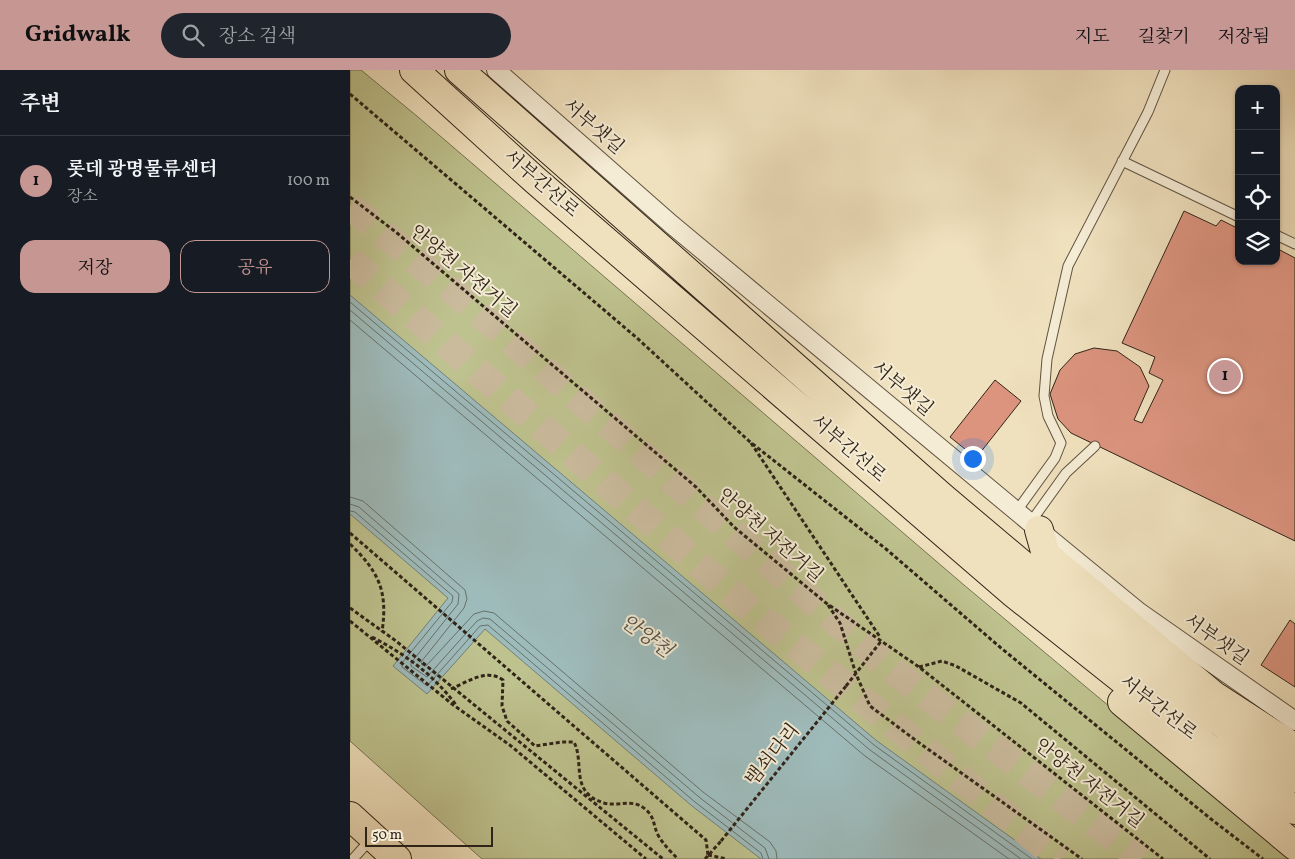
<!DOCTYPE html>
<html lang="ko">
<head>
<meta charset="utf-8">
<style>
  body { margin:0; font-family:Vollkorn,"Noto Serif KR",serif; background:#20242c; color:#f1f3f6 }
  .controls { position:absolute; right:15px; top:15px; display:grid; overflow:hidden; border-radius:10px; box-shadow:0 1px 4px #0004 }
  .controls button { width:45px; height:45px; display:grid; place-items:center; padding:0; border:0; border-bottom:1px solid #363941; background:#171b24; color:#f1f3f6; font:25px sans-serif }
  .scale { position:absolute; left:15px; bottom:12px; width:128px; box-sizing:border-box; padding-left:5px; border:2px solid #302418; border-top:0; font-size:14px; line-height:18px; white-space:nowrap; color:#302418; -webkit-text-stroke:4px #f5ecd5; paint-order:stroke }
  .you { position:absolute; left:622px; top:388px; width:18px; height:18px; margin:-12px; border:4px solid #fff; border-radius:50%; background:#1a73e8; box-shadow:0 0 0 8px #1a73e833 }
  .badge { display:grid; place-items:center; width:32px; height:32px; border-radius:50%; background:#c59692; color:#111; font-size:16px; font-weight:700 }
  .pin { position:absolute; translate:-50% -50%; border:2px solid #fff; box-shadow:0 1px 5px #0006 }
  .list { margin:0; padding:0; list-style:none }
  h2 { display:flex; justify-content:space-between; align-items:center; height:65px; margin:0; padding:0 20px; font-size:21px }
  h2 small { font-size:16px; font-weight:400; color:#9ea1a6 }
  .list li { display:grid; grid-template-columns:32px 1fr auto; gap:15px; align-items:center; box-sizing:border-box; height:90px; padding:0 20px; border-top:1px solid #363941 }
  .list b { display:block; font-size:19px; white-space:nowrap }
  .list p { margin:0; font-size:16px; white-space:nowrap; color:#9ea1a6 }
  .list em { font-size:16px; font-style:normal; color:#9ea1a6 }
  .actions { display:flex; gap:10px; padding:15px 20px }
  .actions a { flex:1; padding:11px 0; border:1px solid #c59692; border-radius:15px; text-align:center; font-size:18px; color:#c59692 }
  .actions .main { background:#c59692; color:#111 }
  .icon { flex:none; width:28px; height:28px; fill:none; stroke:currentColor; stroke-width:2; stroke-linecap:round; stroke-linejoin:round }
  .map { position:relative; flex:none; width:945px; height:789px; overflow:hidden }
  header { display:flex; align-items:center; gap:30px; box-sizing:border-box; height:70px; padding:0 25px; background:#c59692; color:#111 }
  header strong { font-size:24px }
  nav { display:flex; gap:28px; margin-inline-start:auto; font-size:18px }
  .search { width:350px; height:45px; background:#20242c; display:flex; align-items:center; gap:12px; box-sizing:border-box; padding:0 18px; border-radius:28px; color:#9ea1a6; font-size:19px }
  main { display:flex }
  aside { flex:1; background:#171b24 }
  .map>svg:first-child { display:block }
  .green { fill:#bec28e; stroke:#777353 }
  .water { fill:#9ebbbb; stroke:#727f7a }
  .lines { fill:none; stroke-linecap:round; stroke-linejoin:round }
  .shore { stroke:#67706a; stroke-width:1 }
  .building { fill:#dc947f; stroke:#302418 }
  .trunk-tunnel { stroke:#cabb9d; stroke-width:28; stroke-dasharray:28 14; stroke-linecap:butt }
  .service-casing { stroke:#605342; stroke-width:11 }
  .minor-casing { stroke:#605342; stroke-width:20 }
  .primary-casing { stroke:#302418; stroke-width:30 }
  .path { stroke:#302418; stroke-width:3; stroke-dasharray:4 2.5; stroke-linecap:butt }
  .service { stroke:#f5ecd5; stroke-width:9 }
  .minor { stroke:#f5ecd5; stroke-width:18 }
  .primary { stroke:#f0e1be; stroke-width:28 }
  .path-bridge { stroke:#302418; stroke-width:3; stroke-dasharray:4 2.5; stroke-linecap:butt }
  .labels { text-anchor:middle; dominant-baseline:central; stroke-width:4; stroke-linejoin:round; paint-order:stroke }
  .street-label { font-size:19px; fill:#302418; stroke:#f5ecd5 }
  .water-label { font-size:20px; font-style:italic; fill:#515149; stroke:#f5ecd5 }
</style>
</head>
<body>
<header>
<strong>Gridwalk</strong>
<div class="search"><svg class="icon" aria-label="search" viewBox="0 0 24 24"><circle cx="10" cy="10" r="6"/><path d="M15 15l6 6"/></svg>장소 검색</div>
<nav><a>지도</a><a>길찾기</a><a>저장됨</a></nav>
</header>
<main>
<aside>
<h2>주변<small></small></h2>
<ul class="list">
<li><span class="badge">1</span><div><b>롯데 광명물류센터</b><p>장소</p></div><em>100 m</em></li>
</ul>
<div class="actions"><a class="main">저장</a><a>공유</a></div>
</aside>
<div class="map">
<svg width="945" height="789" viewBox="0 0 945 789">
  <rect width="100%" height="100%" fill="#f0e1be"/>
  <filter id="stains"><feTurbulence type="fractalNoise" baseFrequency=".004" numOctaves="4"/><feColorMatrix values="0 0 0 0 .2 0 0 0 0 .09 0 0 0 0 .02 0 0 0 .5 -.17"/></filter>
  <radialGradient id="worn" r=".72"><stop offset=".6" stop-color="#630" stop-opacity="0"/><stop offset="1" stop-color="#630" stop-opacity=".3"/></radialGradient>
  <path class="green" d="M0,0H11L68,47L614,515L942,789H132L0,671Z"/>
  <path class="water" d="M0,225L527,671L691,789H411L342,736L135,559L77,624L43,596L98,528L0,444Z"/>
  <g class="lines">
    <path class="shore" d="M0,232L524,675L682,789
      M0,240L520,680L671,789
      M0,250L515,686L659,789
      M0,427L13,431L115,520L117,529L114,538L71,592L72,595L76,596L124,544L134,541L144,543L353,722L420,772L426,781L427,789
      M0,434L9,437L109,524L108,534L61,593V596L77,607L127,551L133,548L140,549L349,727L415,778L419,789
      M0,441L5,442L103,526L102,532L52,593V597L77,616L130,556L138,555L345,732L411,783L413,789"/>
  </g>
  <path class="building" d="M834,141L866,156L871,150L889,159V191H926V178L945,188V471L721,363L708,349L700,324L710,300L725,284L744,278L767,281L790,297L799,316L784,350L792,353L813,310L799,303L805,287L772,273Z
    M645,310L671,331L626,388L600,367Z
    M940,550L945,554V617L911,595Z"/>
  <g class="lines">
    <path class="trunk-tunnel" d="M0,136L120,235L542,600L791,789
      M0,190L404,542L710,789"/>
    <g class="service-casing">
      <path id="service" d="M772,91L889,147
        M926,165L945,174
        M666,442L705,388L711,373L698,346L694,326L697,289L718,196L798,42L815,0
        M680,453L716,403L745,376
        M3,789L21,769"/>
    </g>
    <g class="minor-casing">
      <path id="minor" d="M146,0L321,154L689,460L789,542L945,651"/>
    </g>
    <g class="primary-casing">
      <path id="primary" d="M64,0L185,110L662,522L857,677L945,740
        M109,0L592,427L758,567L945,708
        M689,460L696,485L862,624
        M860,623L945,678
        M772,632L945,776
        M0,746L47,789"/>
    </g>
    <path class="path" d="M0,24L287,268L399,371L536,479L651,578L861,749L913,789
      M0,127L47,163L346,417L384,457L476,533L569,597L813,789
      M401,373L530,567
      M0,463L356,770L358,785
      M0,474C29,502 38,521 32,562
      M478,535L490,553L506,604L520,636L568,672L732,789
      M0,538L46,571L313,789
      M0,551L102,634L161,676L296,789
      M22,567C55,584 84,605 106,635
      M569,597L592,591L606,596L671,633L860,789
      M496,616L532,570
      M101,619C117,612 137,598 153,610L152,636L157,651L185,676L212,672H224C235,694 219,722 254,733C268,737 282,728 295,739C305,747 303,755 308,765C313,774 321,782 328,789
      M358,785L377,789
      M355,789L371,771"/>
    <use href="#service" class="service"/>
    <use href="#minor" class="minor"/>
    <use href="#primary" class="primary"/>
    <path class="path-bridge" d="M371,771L496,616"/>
  </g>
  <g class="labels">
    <g class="street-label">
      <text transform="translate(243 57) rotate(41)">서부샛길</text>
      <text transform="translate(191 114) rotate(41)">서부간선로</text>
      <text transform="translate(113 202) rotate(40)">안양천 자전거길</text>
      <text transform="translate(552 319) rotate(40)">서부샛길</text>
      <text transform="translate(498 379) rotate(41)">서부간선로</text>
      <text transform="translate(420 466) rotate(41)">안양천 자전거길</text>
      <text transform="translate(866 570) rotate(35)">서부샛길</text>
      <text transform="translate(808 638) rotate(38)">서부간선로</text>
      <text transform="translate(423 685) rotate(-51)">뱀쇠다리</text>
      <text transform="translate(739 714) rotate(38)">안양천 자전거길</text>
    </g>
    <g class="water-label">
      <text transform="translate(296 567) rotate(36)">안양천</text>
    </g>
  </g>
  <rect width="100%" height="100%" filter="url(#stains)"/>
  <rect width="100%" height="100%" fill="url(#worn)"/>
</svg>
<div class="controls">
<button>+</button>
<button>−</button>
<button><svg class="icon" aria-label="locate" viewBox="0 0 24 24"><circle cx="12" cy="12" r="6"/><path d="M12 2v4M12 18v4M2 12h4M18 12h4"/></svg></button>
<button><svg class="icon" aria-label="layers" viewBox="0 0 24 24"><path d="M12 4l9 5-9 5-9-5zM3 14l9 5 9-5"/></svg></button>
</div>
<div class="scale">50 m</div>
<div class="you"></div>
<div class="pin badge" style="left:875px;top:306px">1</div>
</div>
</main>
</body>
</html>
